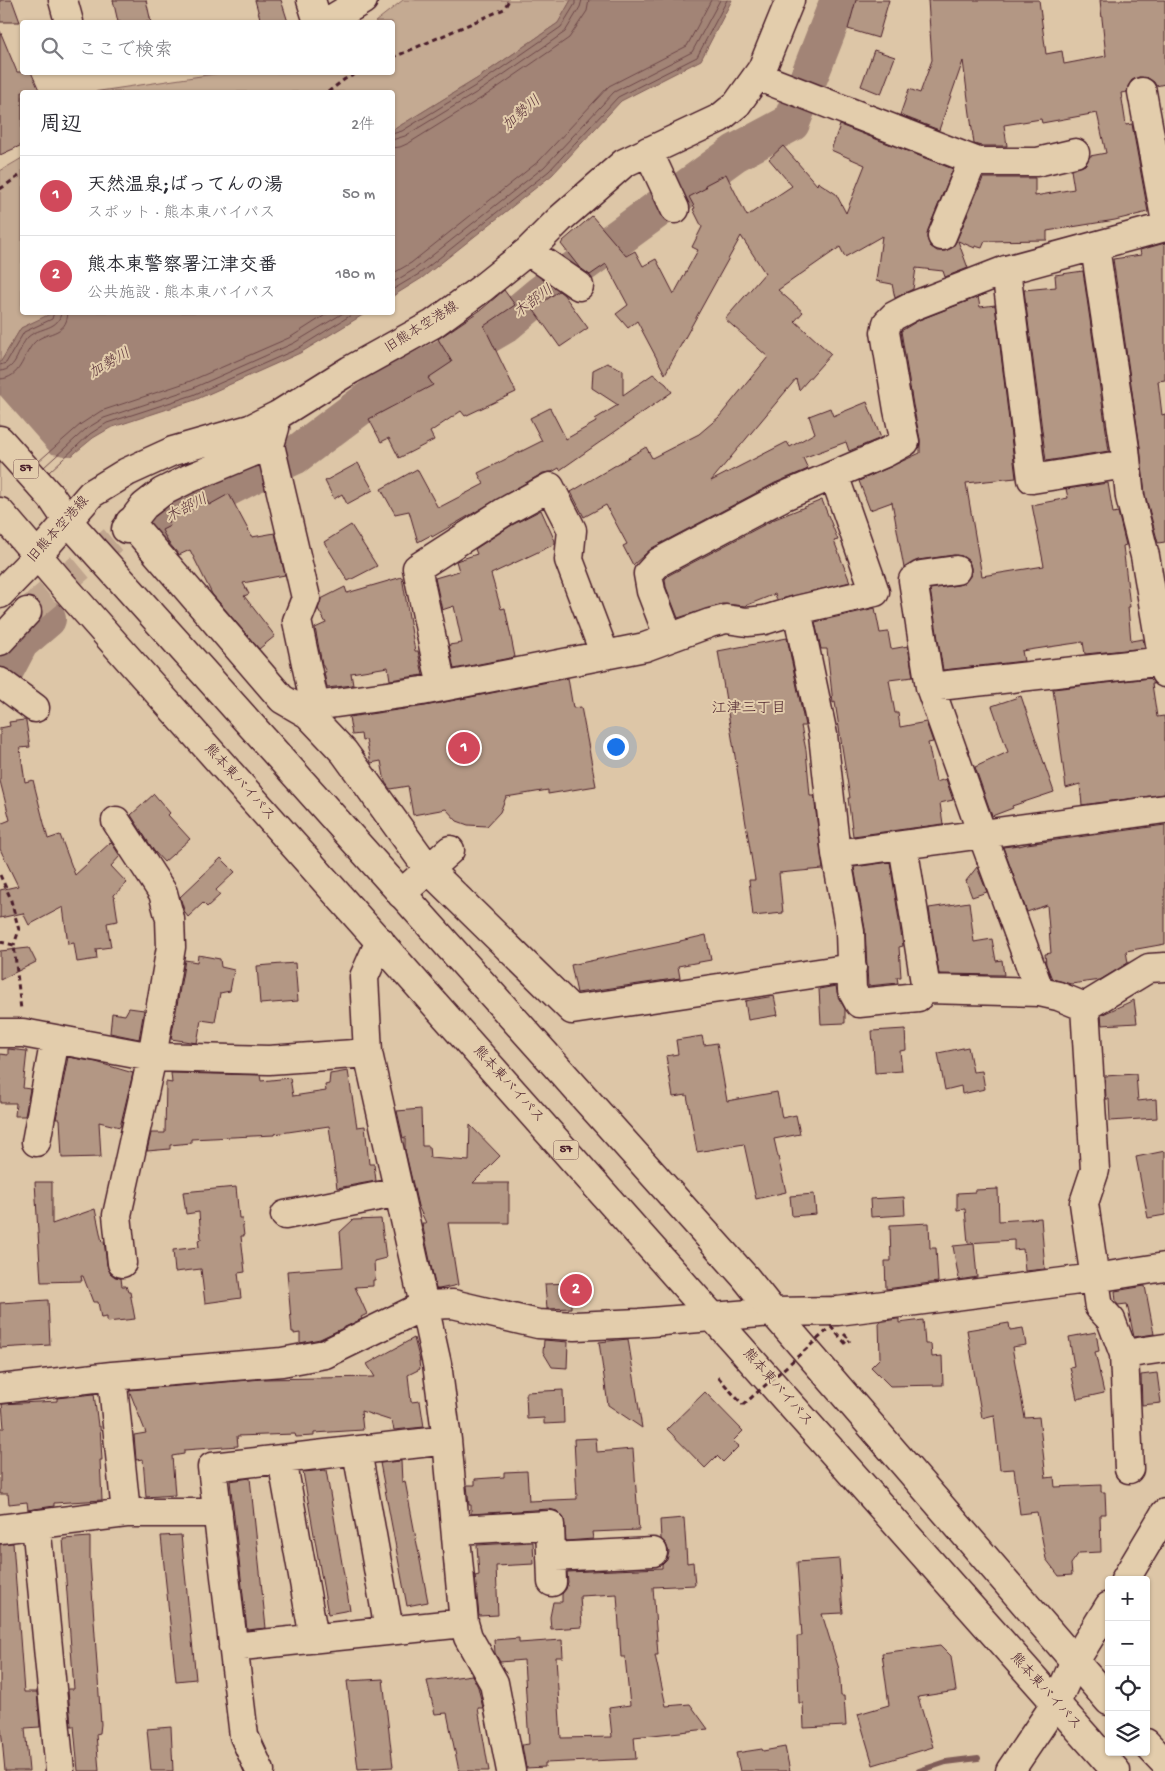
<!DOCTYPE html>
<html lang="ja">
<head>
<meta charset="utf-8">
<style>
  body { margin:0; font-family:"Gochi Hand","Klee One",sans-serif; background:#f2f2f3; color:#2b2b33 }
  .controls { position:absolute; right:15px; bottom:15px; display:grid; overflow:hidden; border-radius:5px; box-shadow:0 1px 4px #0004 }
  .controls button { width:45px; height:45px; display:grid; place-items:center; padding:0; border:0; border-bottom:1px solid #e1e1e2; background:#fff; color:#2b2b33; font:25px sans-serif }
  .you { position:absolute; left:615px; top:746px; width:18px; height:18px; margin:-12px; border:4px solid #fff; border-radius:50%; background:#1a73e8; box-shadow:0 0 0 8px #1a73e833 }
  .badge { display:grid; place-items:center; width:32px; height:32px; border-radius:50%; background:#d1495b; color:#fff; font-size:16px; font-weight:700 }
  .pin { position:absolute; translate:-50% -50%; border:2px solid #fff; box-shadow:0 1px 5px #0006 }
  .list { margin:0; padding:0; list-style:none }
  h2 { display:flex; justify-content:space-between; align-items:center; height:65px; margin:0; padding:0 20px; font-size:21px }
  h2 small { font-size:16px; font-weight:400; color:#7c7c81 }
  .list li { display:grid; grid-template-columns:32px 1fr auto; gap:15px; align-items:center; box-sizing:border-box; height:80px; padding:0 20px; border-top:1px solid #e1e1e2 }
  .list b { display:block; font-size:19px; white-space:nowrap }
  .list p { margin:0; font-size:16px; white-space:nowrap; color:#7c7c81 }
  .list em { font-size:16px; font-style:normal; color:#7c7c81 }
  .icon { flex:none; width:28px; height:28px; fill:none; stroke:currentColor; stroke-width:2; stroke-linecap:round; stroke-linejoin:round }
  .map { position:relative; flex:none; width:1165px; height:1771px; overflow:hidden }
  .search { position:absolute; background:#fff; box-shadow:0 1px 4px #0004; left:20px; top:20px; width:375px; height:55px; display:flex; align-items:center; gap:12px; box-sizing:border-box; padding:0 18px; border-radius:5px; color:#7c7c81; font-size:19px }
  .panel { position:absolute; background:#fff; box-shadow:0 1px 4px #0004; left:20px; top:90px; width:375px; height:225px; border-radius:5px }
  .map>svg:first-child { display:block }
  .green { fill:#c4aa92; stroke:#87645e }
  .water { fill:#a28476; stroke:#7f5c58 }
  .pier { fill:#ddc6a7 }
  .lines { fill:none; stroke-linecap:round; stroke-linejoin:round }
  .shore { stroke:#6d4749; stroke-width:1 }
  .stream { stroke:#7f5c58; stroke-width:6 }
  .river { stroke:#a28476; stroke-width:38 }
  .building { fill:#b39784; stroke:#4a1f2b }
  .minor-tunnel { stroke:#c0a58e; stroke-width:28; stroke-dasharray:28 14; stroke-linecap:butt }
  .minor-casing { stroke:#4a1f2b; stroke-width:31 }
  .major-casing { stroke:#4a1f2b; stroke-width:31 }
  .highway-casing { stroke:#4a1f2b; stroke-width:31 }
  .path { stroke:#4a1f2b; stroke-width:3; stroke-dasharray:5 4; stroke-linecap:butt }
  .minor { stroke:#e3cdac; stroke-width:28 }
  .major { stroke:#e3cdac; stroke-width:28 }
  .highway { stroke:#e3cdac; stroke-width:28 }
  .path-bridge { stroke:#4a1f2b; stroke-width:3; stroke-dasharray:5 4; stroke-linecap:butt }
  .labels { text-anchor:middle; dominant-baseline:central; stroke-width:4; stroke-linejoin:round; paint-order:stroke }
  .shield { fill:#e3cdac; stroke:#785352; stroke-width:1 }
  .shield-label { font-size:12px; font-weight:bold; fill:#4a1f2b }
  .street-label { font-size:14px; fill:#4a1f2b; stroke:#e3cdac }
  .water-label { font-size:15px; font-style:italic; fill:#5c333a; stroke:#e3cdac }
  .neighbourhood-label { font-size:15px; fill:#4a1f2b; stroke:#e3cdac }
</style>
</head>
<body>
<div class="map">
<svg width="1165" height="1771" viewBox="0 0 1165 1771">
  <rect width="100%" height="100%" fill="#ddc6a7"/>
  <filter id="ink" filterUnits="userSpaceOnUse"><feTurbulence type="fractalNoise" baseFrequency=".02" numOctaves="2"/><feDisplacementMap in="SourceGraphic" scale="10" xChannelSelector="R" yChannelSelector="G"/><feConvolveMatrix kernelMatrix="1 2 1 2 8 2 1 2 1" color-interpolation-filters="sRGB"/></filter>
  <g filter="url(#ink)">
    <path class="green" d="M403,0H571L558,23L478,78L393,130L392,92H93L221,73L392,72V22H375Z
      M22,158V312L54,313L21,328L0,363V171Z"/>
    <path class="water" d="M571,0H732L701,60L621,101L552,175L422,278L393,296V130L478,78L558,23Z
      M54,312L366,313L300,353L195,400L110,428L93,438L76,452L0,522V363L21,328Z"/>
    <path class="pier" d="M0,395L52,454L65,456H76L0,524Z"/>
    <g class="lines">
      <path class="shore" d="M392,134L402,131L480,83L561,27L575,4V0
        M392,140L405,136L484,88L565,32L580,7L582,0
        M392,148L400,147L409,143L488,94L569,38L587,11L589,0
        M392,274L411,263L539,161L609,86L687,46L711,0
        M392,283L415,269L544,167L614,92L692,52L720,0
        M392,290L419,274L549,171L618,97L697,57L727,0
        M0,365L6,363L24,332L52,319L54,312
        M0,371C18,370 18,347 28,337C39,327 60,330 61,312
        M0,379C21,378 22,357 33,344C44,330 67,338 68,312
        M39,461L81,424L101,411L188,382L291,337L330,312
        M44,467L86,429L104,418L191,389L294,343L345,312
        M49,472L90,434L107,423L193,395L297,349L356,312"/>
      <path class="stream" d="M919,1771L946,1762L978,1758"/>
      <path class="river" d="M151,527L248,477L294,456L382,390L468,346L504,325L541,294L735,153L791,123L839,0
        M0,680L20,642L47,619"/>
    </g>
    <path class="building" d="M0,0H12L20,22H0Z
      M113,0H146L151,22H118Z
      M255,0H281L288,22H261Z
      M856,0H889L878,38L848,29Z
      M928,0H1039L1046,54L1062,51L1064,64L1106,56L1100,0H1165V84L1156,86L1154,82L1148,78L1139,77L1132,80L1128,86L1127,92L1121,93L1126,125L1132,124L1148,212L1115,220L1047,231V240L985,241L982,248L975,246V248L958,241L968,268L945,277L943,271L916,268L913,289L895,298L892,284L876,281L882,236L845,257L840,247L778,290L803,312L795,321L831,354L799,390L796,379L711,481L787,442L790,447L815,433L809,416L830,408L833,416L867,402L881,438L849,451L846,442L803,458L808,469L775,483L652,548L633,565L623,546L627,544L606,505L584,517L571,492L646,447L652,458L699,434L719,417L768,357L725,319L765,273L741,236L665,374L637,321L628,328L616,314L628,305L606,264L590,275L579,267L561,244L563,241L592,216L626,256L635,251L643,266L656,259L674,294L698,250L692,247L702,227L693,209L695,208L689,197L706,188L705,185L726,174L747,216L792,186L769,159L783,146L817,185L818,182L836,194L846,213L865,165L831,150L840,125L953,169L928,230L927,238L930,246L937,251H945L952,248L956,242L983,178H1035V196L1074,189L1071,170L1085,165L1090,156L1106,153L1097,113L1042,123L1041,119L1004,125L1007,146H981L974,144L963,61L939,130L900,115L909,89L920,93L932,60Z
      M0,31L17,72H31L40,92H22V145L0,155Z
      M874,50L895,57L881,94L861,86Z
      M1165,243V380L1158,381L1162,415L1165,414V542L1158,543L1145,494L1140,447L1113,259L1141,255L1140,250Z
      M1083,271L1109,451L1046,461L1024,290L1056,287L1055,275Z
      M504,290L515,305L484,326L516,392L465,416L461,411L430,432L434,440L399,458L389,438L381,442L369,419L433,385L428,378L452,362L438,339L482,309Z
      M559,291L564,295L588,328L560,347L533,309Z
      M978,297L980,307L995,305L1016,478L966,483L982,576L1044,566L1032,505L1068,498L1066,489L1108,483L1113,513L1118,512L1126,545L1123,546L1130,607H1128L1131,641L1143,639L1145,648L1085,654L1083,642L1022,651L1024,661L943,670L930,589L958,585L965,583L971,575V568L969,561L962,556L954,555L918,560L904,568L892,502L870,510L859,481L920,453V439L913,405L901,331L919,320Z
      M607,363L623,370V395L653,374L666,384L672,392L560,470L559,468L552,472L543,473L432,537L431,535L418,542L409,511L395,514L381,489L417,469L438,508L484,484L478,473L542,441L530,418L550,408L566,439L596,422L595,419L618,405L592,388L593,370Z
      M358,463L373,490L347,504L342,494L334,499L325,481Z
      M229,494L252,537L275,533L285,575L243,583L249,594L244,596L275,636L259,649L212,594L190,550L179,555L168,542L162,530L170,526L168,520L207,501L209,505Z
      M822,500L838,540L834,541L850,582L777,600L775,594L745,606L722,604L678,618L666,587L665,579L669,575L775,519Z
      M541,510L555,541V544L491,574L501,609L505,608L515,657L454,669L449,645L462,643L454,606L442,610L435,578L459,571L456,561L477,554L475,549L512,525Z
      M351,525L377,566L348,581L324,542Z
      M402,577L415,651H418L423,675L390,680L388,667L351,673L353,685L327,688L324,672H326L322,664L315,628L326,623L318,609L321,599L345,587L347,593Z
      M875,608L880,633L888,632L891,649L908,646L913,677L889,680L895,713H898L900,727L926,722L933,742L928,743L936,782L946,779L953,800L940,803L943,824L853,836L848,798H850L835,702L833,703L827,649H821L815,622Z
      M787,638L804,721L805,726H801L806,750L810,796H814L823,869L779,873L783,913L753,916L749,880H755L718,651Z
      M568,678L573,708L581,707L596,786L548,794V790L506,797L500,812L487,826L468,825L457,821L446,809L413,815L408,786L390,789L385,782L381,761L371,763L366,740L362,741L361,734L352,735L349,717L425,706Z
      M1151,678L1154,684H1152L1157,717L1164,716L1165,725V794L1082,805L1080,784L1066,788L1053,689Z
      M1021,696L1054,792L1012,806L1013,808L992,816L975,767L1008,752L992,706Z
      M24,720L26,721L30,747L20,748L25,782L33,780L48,839L60,835L75,875L111,842L120,856L111,866L127,883L114,895L118,921L107,923L111,947L96,949L97,959L77,962L74,943L68,944L63,907L29,925L23,913L0,918V890L18,886L0,849V824L10,820L0,781V728L10,726L9,722Z
      M154,794L170,813L168,815L190,839L164,862L154,851L131,815Z
      M1165,825V944L1126,951L1128,963L1100,980L1071,984L1052,979L1046,964L1045,954L1051,953L1047,905L1027,912L1003,847L1019,845V846L1027,844Z
      M221,858L235,872L216,890L220,895L207,907L203,903L188,917L185,913L180,897Z
      M890,862L903,946L899,947L901,977H897L898,983L868,986L865,929L854,867Z
      M977,867L987,892L972,897L966,881Z
      M969,902L974,942L992,939L996,961L1002,960L1004,975L939,974L929,908Z
      M706,935L711,960L678,966L680,978L577,993L571,965L680,942V941Z
      M29,948L36,962L0,980V951Z
      M198,955L220,959L221,967L234,970L230,991L220,993L215,1022L201,1020L197,1043L171,1039L185,960L197,962Z
      M295,963L298,1001L260,1004L257,966Z
      M836,986L838,997L845,1009V1023L821,1024L819,989Z
      M774,996L778,1015L748,1020L745,1001Z
      M1134,1000L1137,1023L1102,1025L1101,1015Z
      M129,1008L144,1010L139,1039L110,1033L112,1013L125,1015Z
      M905,1029L906,1050L900,1051L902,1071L875,1073L872,1031Z
      M702,1036L704,1045L717,1043L727,1101L777,1092L782,1118L796,1115L800,1134L774,1139L786,1192L756,1199L744,1144L697,1152L687,1095L673,1097L666,1056L678,1054L676,1040Z
      M968,1047L973,1072L982,1071L985,1089L962,1094L961,1086L945,1090L938,1053Z
      M8,1049L27,1051L23,1088L30,1089L25,1116H15L16,1103H0V1054L8,1055Z
      M68,1057L96,1062L133,1073L120,1127L99,1122L101,1157L62,1158L60,1119H56Z
      M348,1071L357,1127L365,1126L369,1164H374L376,1181L337,1188L329,1126L274,1134V1135L191,1139V1143L170,1145V1149L147,1151L151,1133H165L166,1082L172,1083L171,1073L260,1075L261,1081L290,1078L293,1096L326,1091L325,1085L329,1084L330,1074Z
      M1136,1074L1138,1101L1156,1099L1157,1118L1110,1121L1109,1099H1106L1105,1076Z
      M421,1109L422,1146H429L430,1158L469,1161L470,1125L500,1156L473,1183H509V1223H448L458,1285L439,1289H436L422,1223H426L418,1206L405,1150V1137L403,1138L397,1111Z
      M1165,1151V1215L1148,1218L1136,1157Z
      M35,1182H52V1224L95,1209L102,1242L104,1241L107,1265L110,1273L115,1277L121,1278L122,1286H126L128,1292H130L135,1319L107,1322V1317L101,1318L98,1302H93L83,1276H81L82,1281L41,1282Z
      M236,1187L239,1218H242L244,1236H241L245,1272L238,1273L241,1298L205,1303L201,1269L175,1272L173,1250L199,1247L198,1240L201,1239L199,1212L186,1214L183,1192Z
      M998,1189L999,1221L1041,1218L1045,1269L1025,1271L1023,1249L1014,1250V1240L968,1243L965,1209L957,1210V1193L975,1192V1190Z
      M814,1194L816,1214L792,1216L790,1196Z
      M904,1197L905,1215L871,1217L870,1199Z
      M381,1219L386,1258L374,1261L375,1280H373V1286L355,1287L367,1314L361,1317L362,1319L320,1339L300,1343V1333L294,1334V1332H292L287,1271L343,1267L340,1232L353,1220Z
      M929,1223L930,1248H936L938,1282L886,1289L885,1261H891L890,1225Z
      M974,1244L977,1277L959,1280L953,1246Z
      M571,1283V1308L547,1309L545,1284Z
      M1145,1286L1154,1334L1134,1337L1127,1304L1118,1305L1116,1302L1115,1291Z
      M48,1300L50,1345L0,1348V1303Z
      M897,1319H899V1323L923,1320L925,1344H931L932,1357L942,1356L943,1385L890,1386L871,1367L880,1358L879,1322Z
      M1009,1323L1010,1330L1023,1328L1026,1345L1012,1347L1025,1418L1039,1417L1046,1478L1054,1477L1055,1487L1101,1485V1492H1105L1106,1514H1100L1101,1552L1079,1553L1071,1564L1072,1575L1059,1576L1046,1559L1037,1512L1020,1514L1014,1469L1000,1470L994,1415L982,1418L967,1330Z
      M1096,1332L1099,1351L1095,1352L1104,1393L1077,1399L1070,1367L1074,1366L1069,1337Z
      M414,1338L420,1361H419L420,1369L408,1375L411,1402L420,1401L424,1427L394,1430L392,1421L361,1411L363,1430L314,1433V1436L296,1437L295,1434L237,1436L238,1446L184,1450V1454L172,1456L175,1495L146,1497L143,1459L136,1460L134,1435L146,1433L129,1390L262,1379L375,1377L367,1364Z
      M628,1339L642,1428L608,1405L599,1342Z
      M544,1340L568,1342L567,1368L552,1367L543,1352Z
      M1157,1373L1161,1403L1142,1405L1141,1375Z
      M563,1390L564,1423L544,1424V1418L527,1419L526,1392Z
      M705,1392L743,1431L733,1441L739,1446L723,1462L717,1456L705,1468L667,1429Z
      M94,1394L98,1426H100L102,1460H100L102,1500L54,1503V1506L28,1510L27,1502L9,1504L8,1494H0V1428H4L2,1404L57,1401V1398Z
      M596,1438L597,1452L633,1449L639,1530L592,1532L593,1539L566,1541L564,1518L557,1511L549,1509L471,1514V1505H469L467,1485H475V1479L504,1477V1472L527,1471L529,1501L577,1499L574,1439Z
      M401,1461L402,1482L405,1481L428,1602L407,1606L380,1463Z
      M326,1470L350,1610L328,1614L303,1472Z
      M250,1478L266,1628L247,1630L230,1481Z
      M684,1518L687,1563L693,1562L695,1585L653,1587L658,1655H655L666,1706L690,1704L708,1729L634,1737L636,1759L545,1763V1767L526,1768L522,1745L529,1744L524,1660L500,1662L495,1653L494,1640L519,1638V1643L562,1640L563,1657H556L561,1738L612,1737L609,1708L630,1705L625,1657H621L617,1594L580,1596L582,1627L551,1629L550,1617L553,1602H562V1594L566,1589L568,1582L567,1572L662,1568V1565L667,1560L669,1552L666,1544L661,1539L660,1520Z
      M181,1535L196,1679L176,1681L161,1536Z
      M90,1537V1561L101,1724L100,1733L96,1734L99,1771H78L74,1726H71L68,1689H74L63,1539Z
      M533,1542L534,1564L496,1566L498,1615L479,1616L475,1576L479,1575L477,1545Z
      M13,1543L24,1692H37L40,1727L25,1728L29,1771H5L1,1728L0,1729V1544Z
      M839,1559L843,1613L822,1614L839,1669L841,1696H844L846,1726L804,1728L803,1703H799L797,1636H802L797,1562Z
      M940,1645L951,1656L956,1691L918,1697L933,1747L873,1765L858,1714L889,1705L882,1653Z
      M472,1675L478,1687L483,1708H478L489,1771H459L447,1713L435,1714L427,1681Z
      M383,1679L393,1767L358,1769L347,1681Z
      M171,1727L173,1771H151L147,1729Z
      M785,1747L790,1771H740L736,1753L762,1749L763,1751Z"/>
    <g class="lines">
      <path class="minor-tunnel" d="M27,612L126,529"/>
      <g class="minor-casing">
        <path id="minor" d="M63,0L69,22
          M311,0L318,22
          M327,22L363,0
          M757,76L978,162H1037L1075,153
          M1142,92L1165,217
          M648,151L675,209
          M942,236L973,160
          M1095,247L1125,449L1130,497L1145,556L1165,673
          M528,251L579,286
          M1006,270L1032,479L1126,464
          M270,445L306,598L297,621L315,706
          M130,522L282,699L308,714L344,752L429,870L572,1010L852,968
          M126,529L144,506L162,492L188,479L270,445L275,428
          M0,594L37,556L91,494L127,472L173,451L250,429L278,415L350,370L433,324L481,289L528,251L560,219L624,163L720,118L737,104L762,69L790,0
          M797,610L875,592L834,475
          M669,638L651,591L648,574L659,562L782,497L885,453L905,442L898,410L885,332L887,323L894,316L913,306L1006,270L1165,227
          M0,641L27,612
          M0,682L35,708
          M442,687L417,568L504,512L550,487L572,530L569,560L605,655
          M930,687L913,580L921,575L956,570
          M308,714L315,706L422,691L645,647L710,623L726,619L747,622L765,620L797,610L823,735L836,854L850,932L852,990L859,1003L918,997L926,989L1040,992L1058,996L1085,1007L1095,1170L1084,1203L1099,1307L1111,1320L1124,1354L1129,1469
          M116,821L163,893L170,919L171,947L152,1057L117,1215L122,1263
          M903,845L926,989
          M836,854L1165,809
          M401,894L450,850
          M380,941L364,977L368,1053L437,1364L447,1440L464,1623L468,1637L494,1683L511,1771
          M1040,992L982,834L930,687L1165,661
          M1085,1007L1149,968L1165,967
          M0,1033H23L152,1057L269,1060L368,1053
          M36,1142L55,1039
          M285,1215L399,1192
          M1124,1354L1165,1348
          M112,1376L126,1513
          M0,1389L112,1376L282,1362L325,1354L425,1305L453,1304L538,1324L575,1326L639,1323L773,1312L838,1311L1095,1278L1165,1267
          M357,1451L389,1630
          M282,1459L314,1638
          M36,1524L60,1771
          M0,1529L126,1513H218
          M456,1530L550,1525L552,1582
          M551,1557L653,1552
          M233,1647L464,1623
          M260,1771L244,1736L212,1467L447,1440"/>
      </g>
      <g class="major-casing">
        <path id="major" d="M1125,1580L1165,1513
          M1010,1771L1056,1703L1074,1663L1109,1606"/>
      </g>
      <g class="highway-casing">
        <path id="highway" d="M0,440L52,498L67,520L103,560L745,1277L773,1312L1109,1701
          M0,512L68,591L1116,1771
          M1146,1743L1165,1763"/>
      </g>
      <path class="path" d="M392,58L504,9L509,0
        M328,92L345,79L360,72
        M0,189L22,174
        M0,875L10,897L19,930L14,945
        M0,942L14,945L21,1010
        M844,1334L850,1340
        M718,1377L743,1405"/>
      <use href="#minor" class="minor"/>
      <use href="#major" class="major"/>
      <use href="#highway" class="highway"/>
      <path class="path-bridge" d="M743,1405L831,1327L846,1344L850,1340"/>
    </g>
  </g>
  <g class="labels">
    <g class="shield">
      <rect x="13.5" y="459.5" width="25" height="19" rx="4"/>
      <rect x="553.5" y="1140.5" width="25" height="19" rx="4"/>
    </g>
    <g class="shield-label">
      <text x="26" y="469">57</text>
      <text x="566" y="1150">57</text>
    </g>
    <g class="street-label">
      <text transform="translate(422 328) rotate(-32)">旧熊本空港線</text>
      <text transform="translate(59 530) rotate(-48)">旧熊本空港線</text>
      <text transform="translate(239 783) rotate(48)">熊本東バイパス</text>
      <text transform="translate(508 1085) rotate(48)">熊本東バイパス</text>
      <text transform="translate(777 1388) rotate(49)">熊本東バイパス</text>
      <text transform="translate(1045 1692) rotate(48)">熊本東バイパス</text>
    </g>
    <g class="water-label">
      <text transform="translate(522 114) rotate(-41)">加勢川</text>
      <text transform="translate(534 302) rotate(-37)">木部川</text>
      <text transform="translate(110 364) rotate(-30)">加勢川</text>
      <text transform="translate(187 509) rotate(-27)">木部川</text>
    </g>
    <g class="neighbourhood-label">
      <text x="749" y="709">江津三丁目</text>
    </g>
  </g>
</svg>
<div class="controls">
<button>+</button>
<button>−</button>
<button><svg class="icon" aria-label="locate" viewBox="0 0 24 24"><circle cx="12" cy="12" r="6"/><path d="M12 2v4M12 18v4M2 12h4M18 12h4"/></svg></button>
<button><svg class="icon" aria-label="layers" viewBox="0 0 24 24"><path d="M12 4l9 5-9 5-9-5zM3 14l9 5 9-5"/></svg></button>
</div>
<div class="you"></div>
<div class="pin badge" style="left:464px;top:748px">1</div>
<div class="pin badge" style="left:576px;top:1290px">2</div>
<div class="search"><svg class="icon" aria-label="search" viewBox="0 0 24 24"><circle cx="10" cy="10" r="6"/><path d="M15 15l6 6"/></svg>ここで検索</div>
<section class="panel">
<h2>周辺<small>2件</small></h2>
<ul class="list">
<li><span class="badge">1</span><div><b>天然温泉;ばってんの湯</b><p>スポット · 熊本東バイパス</p></div><em>50 m</em></li>
<li><span class="badge">2</span><div><b>熊本東警察署江津交番</b><p>公共施設 · 熊本東バイパス</p></div><em>180 m</em></li>
</ul>
</section>
</div>
</body>
</html>
